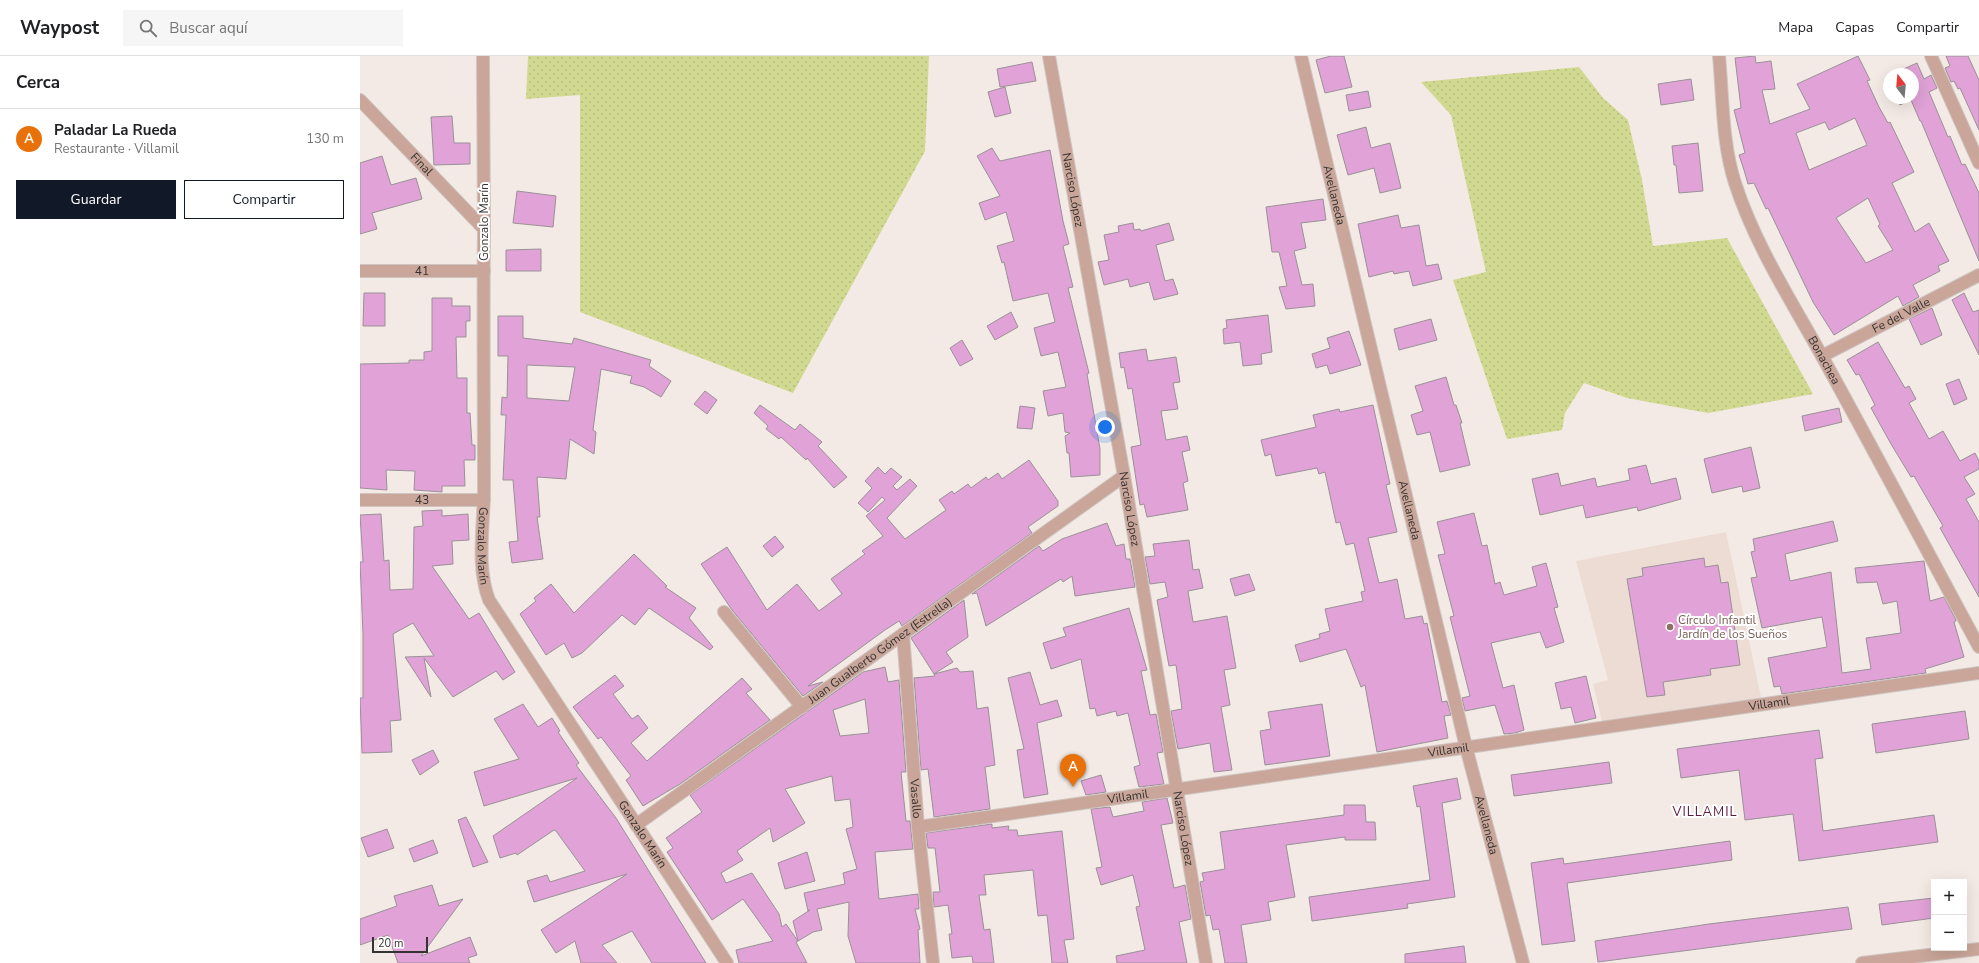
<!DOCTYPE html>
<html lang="es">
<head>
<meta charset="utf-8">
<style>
  body { margin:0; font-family:"Nunito Sans",sans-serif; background:#f6f6f6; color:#202124 }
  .controls { position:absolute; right:12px; bottom:12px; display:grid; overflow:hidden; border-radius:0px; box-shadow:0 4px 16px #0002 }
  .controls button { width:36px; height:36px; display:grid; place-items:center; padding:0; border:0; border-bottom:1px solid #e0e0e0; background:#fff; color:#202124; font:20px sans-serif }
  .compass { position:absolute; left:1523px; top:12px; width:36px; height:36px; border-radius:50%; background:#fff; box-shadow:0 4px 16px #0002; rotate:344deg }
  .scale { position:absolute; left:12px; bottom:10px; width:56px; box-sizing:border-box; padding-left:4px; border:2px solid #363231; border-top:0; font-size:11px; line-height:14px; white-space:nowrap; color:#363231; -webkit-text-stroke:3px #fff; paint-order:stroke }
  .you { position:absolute; left:745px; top:371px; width:14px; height:14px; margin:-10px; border:3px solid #fff; border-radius:50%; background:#1a73e8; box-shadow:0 0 0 6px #1a73e833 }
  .badge { display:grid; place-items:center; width:26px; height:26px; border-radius:50%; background:#111827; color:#fff; font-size:13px; font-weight:700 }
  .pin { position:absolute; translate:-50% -33px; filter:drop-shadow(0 1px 2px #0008) }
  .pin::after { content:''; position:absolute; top:21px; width:14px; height:12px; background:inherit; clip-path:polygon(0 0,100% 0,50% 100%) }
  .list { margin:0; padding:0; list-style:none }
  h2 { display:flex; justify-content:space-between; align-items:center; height:52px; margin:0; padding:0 16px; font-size:17px }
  h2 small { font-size:13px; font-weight:400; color:#757577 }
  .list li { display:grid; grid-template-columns:26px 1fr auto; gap:12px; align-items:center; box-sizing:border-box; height:60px; padding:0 16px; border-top:1px solid #e0e0e0 }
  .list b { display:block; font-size:15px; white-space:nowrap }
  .list p { margin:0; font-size:13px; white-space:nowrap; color:#757577 }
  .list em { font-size:13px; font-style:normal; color:#757577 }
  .actions { display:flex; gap:8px; padding:12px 16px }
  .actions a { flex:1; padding:9px 0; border:1px solid #111827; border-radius:0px; text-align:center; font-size:14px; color:#111827 }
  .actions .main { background:#111827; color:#fff }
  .icon { flex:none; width:22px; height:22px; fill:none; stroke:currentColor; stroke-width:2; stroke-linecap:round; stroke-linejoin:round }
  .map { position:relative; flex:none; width:1619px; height:907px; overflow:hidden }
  header { display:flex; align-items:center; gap:24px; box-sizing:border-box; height:56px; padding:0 20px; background:#fff; border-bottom:1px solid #e0e0e0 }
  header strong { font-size:19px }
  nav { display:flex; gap:22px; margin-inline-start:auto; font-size:14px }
  .search { width:280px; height:36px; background:#f6f6f6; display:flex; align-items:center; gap:10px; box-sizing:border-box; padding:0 14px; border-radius:0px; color:#757577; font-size:15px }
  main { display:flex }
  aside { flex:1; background:#fff }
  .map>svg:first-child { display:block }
  .built { fill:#eddcd4 }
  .garden { fill:url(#garden-dots) }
  .building { fill:#e1a2d7; stroke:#999197; fill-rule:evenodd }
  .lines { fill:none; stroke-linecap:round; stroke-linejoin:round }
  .minor-casing { stroke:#cec5c1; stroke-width:14 }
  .tertiary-casing { stroke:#cec5c1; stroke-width:14 }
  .minor { stroke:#c9a699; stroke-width:12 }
  .tertiary { stroke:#c9a699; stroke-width:12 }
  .education-dot { fill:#8d6e63; stroke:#fff; stroke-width:1.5 }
  .labels { text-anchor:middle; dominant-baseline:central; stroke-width:4; stroke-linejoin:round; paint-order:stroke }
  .street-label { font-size:12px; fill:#363231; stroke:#fff }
  .education-label { font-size:12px; fill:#785e54; stroke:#fff; text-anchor:start }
  .neighbourhood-label { font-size:13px; letter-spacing:1px; fill:#591a3c; stroke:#fff }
</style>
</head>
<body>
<header>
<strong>Waypost</strong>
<div class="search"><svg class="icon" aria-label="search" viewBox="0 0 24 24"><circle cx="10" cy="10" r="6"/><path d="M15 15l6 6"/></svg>Buscar aquí</div>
<nav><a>Mapa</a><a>Capas</a><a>Compartir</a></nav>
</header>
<main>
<aside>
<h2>Cerca<small></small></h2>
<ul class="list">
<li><span class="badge" style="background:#e8710a">A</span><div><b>Paladar La Rueda</b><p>Restaurante · Villamil</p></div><em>130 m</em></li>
</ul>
<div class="actions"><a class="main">Guardar</a><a>Compartir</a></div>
</aside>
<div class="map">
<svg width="1619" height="907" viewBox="0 0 1619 907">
  <defs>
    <pattern id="garden-dots" width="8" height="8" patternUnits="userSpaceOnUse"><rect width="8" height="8" fill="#d1d88f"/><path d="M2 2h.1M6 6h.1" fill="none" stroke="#b4ba7c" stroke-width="1.8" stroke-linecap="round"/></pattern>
  </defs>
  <rect width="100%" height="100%" fill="#f4eae5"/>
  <path class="built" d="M1366,476L1402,646L1243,670L1233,628L1248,624L1216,505Z"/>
  <path class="garden" d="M168,0H569L565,95L433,337L220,256V39L166,43Z
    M1219,11L1243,42L1268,64L1282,124L1293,190L1367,182L1453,338L1348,357L1267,342L1224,327L1205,357L1202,374L1147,383L1093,224L1126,216L1091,59L1061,26Z"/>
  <path class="building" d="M971,0H984L992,31L965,37L956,4Z
    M1395,0L1396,7L1411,5L1415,33L1402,34L1410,68L1450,53L1437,28L1498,0L1510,24L1507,25L1519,51L1528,67L1530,66L1554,116L1532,127L1555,176L1569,167L1589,205L1578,210L1580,215L1553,229L1559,241L1543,250L1538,240L1474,279L1453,246L1408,152L1406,153L1394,127L1388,128L1384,114L1379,99L1385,97L1374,54L1381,52L1375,2ZM1495,62L1507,89L1449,114L1436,77L1465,66L1469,74ZM1508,142L1520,168L1518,170L1533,194L1506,207L1476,162Z
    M1586,0H1608L1619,24V74L1600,32L1598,33L1594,25L1591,26L1585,12L1590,10Z
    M672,6L676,25L640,31L637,13Z
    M1557,7L1564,23L1571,19L1577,32L1569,36L1588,81L1590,80L1602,109L1605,108L1619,137V205L1561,65H1560L1551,44L1540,49L1536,42H1553V18H1540L1539,15Z
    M1331,23L1334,44L1301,49L1298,28Z
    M645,31L651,57L635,61L628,36Z
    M1008,35L1011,51L989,55L986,39Z
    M92,60L94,87H110V108L74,109L71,61Z
    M1006,71L1011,92L1030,87L1041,132L1020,137L1014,112L988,119L977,79Z
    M1338,87L1343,135L1319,137L1316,109H1314L1312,90Z
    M632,92L640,105L690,94L703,165L709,188L703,190L713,231L708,232L729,317L727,318L740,393V419L711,421L709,397H707L705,380L710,377L705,376L703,357L688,360L683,335L706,331L698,296L681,300L674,272L695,266L688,237L653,245L644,206L642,207L637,190L654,185L646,156L625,164L619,147L640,140L617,100Z
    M22,100L31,129L56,122L62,143L12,157L17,173L0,178V107Z
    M157,135L196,140L193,171L153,167Z
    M963,143L966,164L941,167L946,192L934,195L942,229L953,228L955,250L926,253L919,231L927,230L919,196H912L906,151Z
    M1038,159L1041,172L1059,169L1066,210L1078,208L1082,223L1053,230L1049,215L1034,218L1033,215L1009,221L998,168Z
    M773,167L774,174L780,173L781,175L809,167L814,184L796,189L805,225L813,223L818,238L794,244L789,226L770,231L768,223L744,229L738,206L749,204L744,179L759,176L758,170Z
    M181,193V215H146V194Z
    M4,237H25V270H3Z
    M1604,237L1613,256L1619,254V299L1592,244Z
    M72,242H92V250H110V265H106V281H96L97,322H107V357H110L112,389H115V404H104L105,430H82V436L54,434L55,415L26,414L27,434L0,432V308L49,307V304H64V296L72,295Z
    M1572,252L1582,279L1561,289L1549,263Z
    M651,256L658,271L635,284L627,270Z
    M908,259L912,296L901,298L902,308L883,310L880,286L864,288L863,273L867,272L866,264Z
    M138,260H163V282L212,288L214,282L291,304L289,310L311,325L301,341L284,331L270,327L272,320L241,313L233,374L236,376L234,398L210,383L206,423L177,421L180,461H177L183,503L152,507L149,486L158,485L153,424H143L146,359H141L142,341L147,342L148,300H138ZM167,309L215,311L209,345L167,342Z
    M1071,263L1077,284L1039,294L1034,273Z
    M989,275L1001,309L970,318L967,309L956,312L952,298L970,292L967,282Z
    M602,284L613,303L600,310L590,292Z
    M1518,286L1545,332L1549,330L1556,343L1549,347L1569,383L1583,375L1600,405L1615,397L1619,405V413L1604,421L1615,438L1606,443L1619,466V541L1580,472L1583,470L1554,420L1551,421L1531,388L1511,352L1515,349L1499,318L1496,319L1487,304Z
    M786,293L788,305L816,301L820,326L813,327L818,353L801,355L806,384L827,380L830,394L822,396L828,425L823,427L828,454L787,461L784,448L780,449L771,391L781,389L772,332L768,333L764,311L761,312L759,297Z
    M1086,321L1094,349H1096L1102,367H1100L1110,409L1080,416L1070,376L1057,379L1051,359L1063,355L1055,330Z
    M1599,323L1607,343L1594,349L1586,328Z
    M345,335L357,344L347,358L334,348Z
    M400,349L435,374L440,368L462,386L458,390L487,421L474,432L447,402L446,404L421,381L419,383L406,373L408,370L394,357Z
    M1013,349L1030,428L1026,429L1037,476L1008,482L1019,527L1037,523L1045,563L1062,560L1064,568L1067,567L1082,646L1087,645L1091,659L1084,660L1088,682L1017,696L1005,629L1001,631L986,593L940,606L935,589L960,582L959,578L970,575L965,553L1003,545L1001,536L1005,535L994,487L986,489L980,466L976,467L965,416L959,418L957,412L916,420L911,398L905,400L901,384L956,371L953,359L979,353L980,356Z
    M660,350L675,352L672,373L657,372Z
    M1479,352L1482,366L1445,375L1442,360Z
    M1391,391L1400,432L1383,436L1382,430L1352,437L1344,403Z
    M669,404L698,445V450L668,471L672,477L542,570L539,565L525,574L448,630L463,626L443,640L372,554L341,508L367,491L407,554L437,528L459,555L482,538L471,523L505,498L502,495L523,480L506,460L525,444L522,441L508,456L498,447L512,432L505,425L518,411L525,418L531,412L542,421L533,430L537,434L550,423L557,430L527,462L545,483L586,454L579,444L592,435L594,438L608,428L611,432L626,421L628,424L638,417L642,423Z
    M1286,409L1291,428L1316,422L1321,443L1278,455L1277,451L1226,462L1223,449L1180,459L1172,423L1198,417L1201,430L1235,422L1237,431L1270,424L1268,413Z
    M82,454V460L108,458L109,484L92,485L93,508L72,510L109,563L119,557L155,616L143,624L136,615L93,641L64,602L71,641L45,601L74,600L53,567L33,578L41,664L30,665L32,696L2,697L0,642H3V578L0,506H3L0,459L21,458L24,505L29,504L30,534L53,533L54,471L63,470L62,455Z
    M1114,457L1122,490L1127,489L1135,528L1140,526L1144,539L1177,530L1172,511L1186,507L1198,551L1194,552L1204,586L1186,592L1180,576L1131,587L1143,632L1154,629L1164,674L1155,677L1144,678L1135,649L1105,655L1102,642L1110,640L1090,561L1094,560L1078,499L1085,498L1077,466Z
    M1473,465L1478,485L1425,498L1430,525L1471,516L1482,617L1511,613L1506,582L1541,577L1537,545L1523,548L1517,526L1497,527L1495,512L1564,505L1570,545L1584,541L1595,562L1596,565L1594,566L1604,601L1565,613L1566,617L1422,638L1420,630L1414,631L1408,602L1467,591L1462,561L1402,572L1391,522L1397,521L1391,496L1395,495L1393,483Z
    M747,467L756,490L764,488L766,503H770L775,531L715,540L712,520L703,526L701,523L626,570L617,537L612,538L679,490L683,495L702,483Z
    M415,480L424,491L412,501L403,490Z
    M829,484L833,514L839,513L843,532L828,535L833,566L867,560L876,612L864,614L870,649L861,651L872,714L854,716L850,687L818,693L811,655L822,653L816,609L809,610L797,544L808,541L805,526L790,528L785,501L795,500L793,488Z
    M274,498L307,530L305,531L336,552L329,562L353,591L350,594L289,552L275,569L262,559L222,597L212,602L204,587L186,599L160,558L176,545L174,542L191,528L214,557Z
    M1344,502L1345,511L1358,509L1361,527L1368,526L1380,609L1350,613L1351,619L1303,626L1305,639L1287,641L1267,523L1283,520L1282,512Z
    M889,518L895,534L875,540L870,523Z
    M604,544L608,581L586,596L593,606L574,618L551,582Z
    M769,552L787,614L781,615L790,659L796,658L803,696L797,697L804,728L779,731L774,711L780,709L768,657L757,660L756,655L737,660L735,652L730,653L721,603L691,613L683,587L706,580L703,572Z
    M525,611L528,626L539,624L546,716H541L546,765H550L553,793L515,796L519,843L558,838L559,853H555L560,873L558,874L560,907H496L488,880L489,846L457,853L462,874L453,876L438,885L433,865L450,854L448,855L444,837L485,828L483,817L497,813L486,773L493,771L490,743L475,745L472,720L425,733L445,767L413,786L410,772L377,795L383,804L361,817L366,827L392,817L419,858L422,871L426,868L438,885L436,886L447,907H379L376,894L413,885L383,843L352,864L307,796L313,792L306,782L342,756L330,739L503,616ZM505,643L509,677L480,680L473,654Z
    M597,612L600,616L613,615L617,653L628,651L635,709L625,711L630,753L574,761L568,713L561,714L554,622L575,620L574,618Z
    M670,616L680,649L697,644L702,660L677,667L688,738L664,742L657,694L664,693L648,622Z
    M255,619L264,630L253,638L272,663L278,659L288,672L271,687L287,705L382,622L392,633L386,637L410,664L320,728L283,750L266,724L271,720L241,681L238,683L213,651Z
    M1226,620L1236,662L1215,667L1211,651L1201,653L1195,627Z
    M163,648L178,671L192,662L200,675L198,676L219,707L216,709L256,762L346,907H292L272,875L242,889L257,907H221L215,885L196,897L181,874L267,818L174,846L167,825L187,819L190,826L225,815L196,775L194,774L157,799L156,797L140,802L133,780L217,722L124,750L114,716L159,703L134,663Z
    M962,648L970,700L905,709L900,675L911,673L908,656Z
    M1605,655L1609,683L1516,697L1512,668Z
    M1459,674L1463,702L1455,703L1463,775L1574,759L1578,786L1439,805L1433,758L1385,764L1379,714L1321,722L1317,693Z
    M73,694L79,706L60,719L52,704Z
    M1249,706L1252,727L1154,740L1151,719Z
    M741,719L746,736L726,739L721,725Z
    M1097,722L1101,743L1082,747L1095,841L1047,848L1048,852L952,865L949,841L1070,824L1060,750L1057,751L1053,730Z
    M807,742L813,767L801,769L814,832L825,829L831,863L819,866L827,907H757L756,900L785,894L776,851L780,850L773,819L741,829L736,812L742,811L731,753L750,751L753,761L784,755L782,746Z
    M984,749H1005L1006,766H1015L1016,784H985V781L926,789L935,841L908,846L911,864L881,869L887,907H865L859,873L853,874L850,859L846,860L840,826L844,825L842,817L865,813L860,776L984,759Z
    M106,761L128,806L113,811L98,764Z
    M632,768V772L649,770L648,774H657L658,780L702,775L714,883L704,884L708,907H692L687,859L678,860L673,814L624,819L626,839H619L624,874L630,873L634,907H613L612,900L592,902L589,878H592L588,849L574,851L573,836H580L575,792H568L566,777Z
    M27,773L34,792L8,801L1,782Z
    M73,784L78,797L54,806L49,793Z
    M1370,785L1372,804L1207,827L1215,885L1182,889L1171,807L1203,802L1204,808Z
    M447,796L455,825L425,833L418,807Z
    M72,829L79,850L103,843L61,900L110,881L117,899L108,902L110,907H38L28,879L0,889V863L37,850L34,840Z
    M1574,842V862L1522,869L1519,848Z
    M1488,851L1492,873L1238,906L1235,885L1349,868Z
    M1104,890L1106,907H1045V898Z"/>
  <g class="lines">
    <g class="minor-casing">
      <g id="minor">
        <path d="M123,0L124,173"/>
        <path id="s1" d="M941,0L1106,691L1163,907"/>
        <path id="s2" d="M1359,0C1363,42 1362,87 1375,127C1395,189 1432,246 1463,302C1516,398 1567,495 1619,591"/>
        <path d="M1571,0L1619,107"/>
        <path id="s3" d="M0,44L124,173"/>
        <path id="s4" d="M0,215H124"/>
        <path id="s5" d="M1462,300L1619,219"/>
        <path id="s6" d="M0,444H124"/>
        <path d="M364,556L442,651"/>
        <path id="s7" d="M543,578L558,771L573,907"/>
        <path id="s8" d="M276,769L764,420"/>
        <path id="s9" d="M558,771L1619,617"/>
        <path d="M1502,907L1619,893"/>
      </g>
    </g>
    <g class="tertiary-casing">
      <g id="tertiary">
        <path id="s10" d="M689,0L764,420L846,907"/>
        <path id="s11" d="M124,173C123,260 124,346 124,433C124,469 116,510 129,544L367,907"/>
      </g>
    </g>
    <use href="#minor" class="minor"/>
    <use href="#tertiary" class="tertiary"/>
  </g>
  <circle class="education-dot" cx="1310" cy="571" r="4"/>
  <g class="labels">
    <g class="street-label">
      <text stroke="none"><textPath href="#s3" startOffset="89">Final</textPath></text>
      <text stroke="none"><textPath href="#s10" startOffset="136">Narciso López</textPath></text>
      <text stroke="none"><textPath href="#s1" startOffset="143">Avellaneda</textPath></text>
      <text transform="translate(124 166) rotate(-90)">Gonzalo Marín</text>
      <text stroke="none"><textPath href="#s4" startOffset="62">41</textPath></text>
      <text stroke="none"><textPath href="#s5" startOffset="89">Fe del Valle</textPath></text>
      <text stroke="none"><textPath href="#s2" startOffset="327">Bonachea</textPath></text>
      <text stroke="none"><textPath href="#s6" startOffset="62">43</textPath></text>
      <text stroke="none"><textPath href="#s10" startOffset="460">Narciso López</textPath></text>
      <text stroke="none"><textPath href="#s1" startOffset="467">Avellaneda</textPath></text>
      <text stroke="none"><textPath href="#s11" startOffset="317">Gonzalo Marín</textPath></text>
      <text stroke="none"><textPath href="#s8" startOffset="300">Juan Gualberto Gómez (Estrella)</textPath></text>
      <text stroke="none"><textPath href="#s9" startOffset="860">Villamil</textPath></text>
      <text stroke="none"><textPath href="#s9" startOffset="536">Villamil</textPath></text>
      <text stroke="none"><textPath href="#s9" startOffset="212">Villamil</textPath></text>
      <text stroke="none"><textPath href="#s7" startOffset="165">Vasallo</textPath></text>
      <text stroke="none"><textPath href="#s1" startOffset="791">Avellaneda</textPath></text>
      <text stroke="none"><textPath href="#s10" startOffset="784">Narciso López</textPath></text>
      <text stroke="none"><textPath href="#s11" startOffset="652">Gonzalo Marín</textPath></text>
    </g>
    <g class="education-label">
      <text x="1318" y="564">Círculo Infantil<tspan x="1318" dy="14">Jardín de los Sueños</tspan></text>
    </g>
    <g class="neighbourhood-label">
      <text x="1345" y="756">VILLAMIL</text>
    </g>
  </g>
</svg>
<div class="controls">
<button>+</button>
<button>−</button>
</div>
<svg class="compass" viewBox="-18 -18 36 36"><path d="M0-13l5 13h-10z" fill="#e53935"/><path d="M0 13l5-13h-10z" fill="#757577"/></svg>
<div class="scale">20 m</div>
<div class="you"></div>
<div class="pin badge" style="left:713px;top:731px;background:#e8710a">A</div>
</div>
</main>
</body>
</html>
